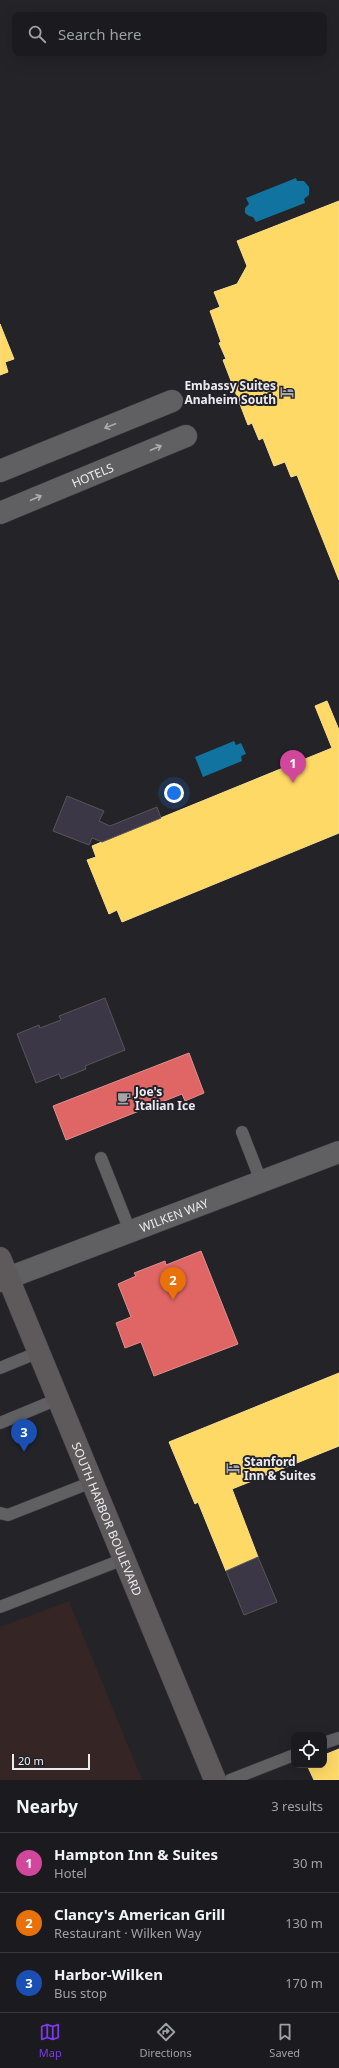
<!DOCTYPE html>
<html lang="en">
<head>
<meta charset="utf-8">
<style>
  body { margin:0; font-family:"Noto Sans",sans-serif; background:#28272b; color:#f1f3f6 }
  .controls { position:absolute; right:12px; bottom:12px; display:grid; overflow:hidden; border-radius:8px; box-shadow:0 4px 16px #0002 }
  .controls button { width:36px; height:36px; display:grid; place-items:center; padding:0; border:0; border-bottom:1px solid #39383c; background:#1b1a1e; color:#f1f3f6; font:20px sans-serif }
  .scale { position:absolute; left:12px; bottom:10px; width:78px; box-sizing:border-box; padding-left:4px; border:2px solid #ebebef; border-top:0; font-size:11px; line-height:14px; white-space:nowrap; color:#ebebef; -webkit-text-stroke:3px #232229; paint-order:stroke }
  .you { position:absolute; left:174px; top:793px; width:14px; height:14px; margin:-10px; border:3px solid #fff; border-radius:50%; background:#1a73e8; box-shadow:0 0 0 6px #1a73e833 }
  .badge { display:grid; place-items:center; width:26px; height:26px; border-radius:50%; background:#7c3aed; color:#fff; font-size:13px; font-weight:700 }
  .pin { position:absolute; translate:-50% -33px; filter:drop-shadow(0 1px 2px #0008) }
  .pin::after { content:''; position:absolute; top:21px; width:14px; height:12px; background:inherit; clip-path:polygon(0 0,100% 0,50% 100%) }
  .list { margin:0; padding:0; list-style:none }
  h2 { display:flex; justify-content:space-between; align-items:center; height:52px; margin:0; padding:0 16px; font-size:17px }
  h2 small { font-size:13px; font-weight:400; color:#a0a1a4 }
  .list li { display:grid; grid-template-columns:26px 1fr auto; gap:12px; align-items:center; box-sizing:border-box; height:60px; padding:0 16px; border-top:1px solid #39383c }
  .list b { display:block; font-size:15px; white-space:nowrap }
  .list p { margin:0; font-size:13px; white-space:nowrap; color:#a0a1a4 }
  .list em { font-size:13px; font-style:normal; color:#a0a1a4 }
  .icon { flex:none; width:22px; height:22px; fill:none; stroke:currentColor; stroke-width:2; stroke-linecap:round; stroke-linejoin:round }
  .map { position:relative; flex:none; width:339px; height:1780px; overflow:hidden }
  .search { position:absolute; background:#1b1a1e; box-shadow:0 4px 16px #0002; left:12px; right:12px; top:12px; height:44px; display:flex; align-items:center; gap:10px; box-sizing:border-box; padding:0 14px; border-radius:8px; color:#a0a1a4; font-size:15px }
  .sheet { height:232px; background:#1b1a1e }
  nav { display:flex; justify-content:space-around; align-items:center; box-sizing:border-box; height:56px; border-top:1px solid #39383c; background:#1b1a1e; font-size:11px; color:#a0a1a4 }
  nav a { display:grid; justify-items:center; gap:2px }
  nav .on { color:#7c3aed }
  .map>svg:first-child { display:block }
  .commercial { fill:#352525 }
  .water { fill:#1073a0 }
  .homes { fill:#ffd966; stroke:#f9de8f }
  .shops { fill:#e06666; stroke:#e38e8f }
  .building { fill:#3c3747; stroke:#565659 }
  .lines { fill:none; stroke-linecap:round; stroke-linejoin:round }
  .lane-casing { stroke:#3e3d40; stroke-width:13 }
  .street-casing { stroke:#3e3d40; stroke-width:23 }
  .primary-casing { stroke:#3e3d40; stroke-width:23 }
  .lane { stroke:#606063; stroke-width:12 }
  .street { stroke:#606063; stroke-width:22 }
  .primary { stroke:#5e595a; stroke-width:22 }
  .oneway { stroke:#acacb0 }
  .labels { text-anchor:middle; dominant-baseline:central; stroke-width:4; stroke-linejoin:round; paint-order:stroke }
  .poi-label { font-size:12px; font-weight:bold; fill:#ebebef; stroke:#232229; text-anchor:start }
  .street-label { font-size:12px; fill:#ebebef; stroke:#232229 }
</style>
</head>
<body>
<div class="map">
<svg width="339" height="1780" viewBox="0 0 339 1780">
  <rect width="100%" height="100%" fill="#242328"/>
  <path class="commercial" d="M69,1601L142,1780H0V1627Z"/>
  <path class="water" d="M296,178L297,181H304L309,187V195L304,199L305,203L256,222L253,217L249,216L245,213V208L249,204L246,198Z
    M234,741L236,745L241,743L246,754L241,756L242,761L203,777L195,757Z"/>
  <path class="homes" d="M339,201V580L297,475L291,477L285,462L274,466L263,438L259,440L252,423L248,425L223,360L226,359L219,343L221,342L210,311L220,307L214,292L237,284L247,266L237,241Z
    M0,324L14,359L5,362L8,372L0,375Z
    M327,701L339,730V833L122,922L117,910L109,914L87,860L96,857L92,846L332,748L315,706Z
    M339,1373V1446L232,1489L258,1557L226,1571L198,1502L195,1504L169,1442Z
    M339,1749V1780H314L307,1765H324V1755Z"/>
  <path class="shops" d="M189,1053L204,1093L185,1101L182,1094L66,1140L53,1106Z
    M201,1251L238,1344L154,1376L141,1342L125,1348L116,1323L131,1317L118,1284L136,1276L134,1273L165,1261L166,1265Z"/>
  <path class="building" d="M67,796L104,811L99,821L110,826L157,807L161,818L102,842L92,838L89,845L53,831Z
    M105,998L125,1050L85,1066L86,1069L61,1079L59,1074L36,1083L17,1034L39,1025L40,1028L61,1020L59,1016Z
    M258,1557L277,1602L244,1615L226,1571Z"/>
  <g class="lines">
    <g class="lane-casing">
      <path id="lane" d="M242,1132L261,1181
        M101,1158L130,1231
        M0,1368L39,1352
        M0,1423L58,1399
        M0,1513L8,1515L92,1482
        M0,1607L124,1559
        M324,1743L339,1738
        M230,1780L294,1755"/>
    </g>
    <g class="street-casing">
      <g id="street">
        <path d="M0,471L172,401"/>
        <path id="s1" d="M0,513L186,436"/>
        <path id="s2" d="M0,1281L339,1152"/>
      </g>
    </g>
    <g class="primary-casing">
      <g id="primary">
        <path id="s3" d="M0,1258L215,1780"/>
      </g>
    </g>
    <use href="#lane" class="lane"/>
    <use href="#street" class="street"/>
    <use href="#primary" class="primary"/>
  </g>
  <defs><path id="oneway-shaft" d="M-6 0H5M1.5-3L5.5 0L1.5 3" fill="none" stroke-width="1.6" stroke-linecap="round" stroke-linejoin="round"/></defs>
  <g class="oneway">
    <use href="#oneway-shaft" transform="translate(110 426) rotate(158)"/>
    <use href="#oneway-shaft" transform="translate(156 448) rotate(-23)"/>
    <use href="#oneway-shaft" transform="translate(36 498) rotate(-23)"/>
  </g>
  <defs>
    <g id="hotel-bare" transform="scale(1.08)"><path d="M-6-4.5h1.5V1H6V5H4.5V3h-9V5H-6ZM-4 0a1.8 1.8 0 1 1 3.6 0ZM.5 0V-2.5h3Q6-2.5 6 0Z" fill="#a5a5a9" stroke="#232229" stroke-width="2.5" paint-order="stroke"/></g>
    <g id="cafe-bare" transform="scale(1.08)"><path d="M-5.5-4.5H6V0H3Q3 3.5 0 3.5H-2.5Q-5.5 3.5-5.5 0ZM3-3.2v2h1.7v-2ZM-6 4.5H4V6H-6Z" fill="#a5a5a9" stroke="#232229" stroke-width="2.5" paint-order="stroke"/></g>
  </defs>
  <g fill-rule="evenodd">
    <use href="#hotel-bare" x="287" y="392"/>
    <use href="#cafe-bare" x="124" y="1098"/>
    <use href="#hotel-bare" x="233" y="1468"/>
  </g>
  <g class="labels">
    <g class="poi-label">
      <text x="276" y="385" text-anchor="end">Embassy Suites<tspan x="276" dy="14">Anaheim South</tspan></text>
      <text x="135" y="1091">Joe's<tspan x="135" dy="14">Italian Ice</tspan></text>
      <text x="244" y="1461">Stanford<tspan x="244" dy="14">Inn &amp; Suites</tspan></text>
    </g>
    <g class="street-label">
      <text stroke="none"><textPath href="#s1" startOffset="100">HOTELS</textPath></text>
      <text stroke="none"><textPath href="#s2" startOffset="186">WILKEN WAY</textPath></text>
      <text stroke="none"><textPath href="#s3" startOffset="282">SOUTH HARBOR BOULEVARD</textPath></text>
    </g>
  </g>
</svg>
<div class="controls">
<button><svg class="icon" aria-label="locate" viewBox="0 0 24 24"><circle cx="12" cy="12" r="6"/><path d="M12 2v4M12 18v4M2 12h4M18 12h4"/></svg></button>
</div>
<div class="scale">20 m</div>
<div class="you"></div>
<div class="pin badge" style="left:293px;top:783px;background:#d1479c">1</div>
<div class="pin badge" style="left:173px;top:1300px;background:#e8710a">2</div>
<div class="pin badge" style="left:24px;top:1452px;background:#1a4fb4">3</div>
<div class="search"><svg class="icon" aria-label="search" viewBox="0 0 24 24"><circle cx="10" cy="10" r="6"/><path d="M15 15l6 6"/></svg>Search here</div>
</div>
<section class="sheet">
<h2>Nearby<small>3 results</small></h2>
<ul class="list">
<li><span class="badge" style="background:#d1479c">1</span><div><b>Hampton Inn &amp; Suites</b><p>Hotel</p></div><em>30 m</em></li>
<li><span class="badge" style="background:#e8710a">2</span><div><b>Clancy's American Grill</b><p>Restaurant · Wilken Way</p></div><em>130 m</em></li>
<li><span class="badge" style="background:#1a4fb4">3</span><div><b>Harbor-Wilken</b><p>Bus stop</p></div><em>170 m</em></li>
</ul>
</section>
<nav>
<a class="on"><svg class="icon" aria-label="map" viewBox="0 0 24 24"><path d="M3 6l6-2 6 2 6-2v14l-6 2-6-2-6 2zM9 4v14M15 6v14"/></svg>Map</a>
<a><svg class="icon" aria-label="directions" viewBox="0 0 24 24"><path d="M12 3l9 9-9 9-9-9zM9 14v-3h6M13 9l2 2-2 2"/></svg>Directions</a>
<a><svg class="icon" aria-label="saved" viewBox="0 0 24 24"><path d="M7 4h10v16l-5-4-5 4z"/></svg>Saved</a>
</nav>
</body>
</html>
